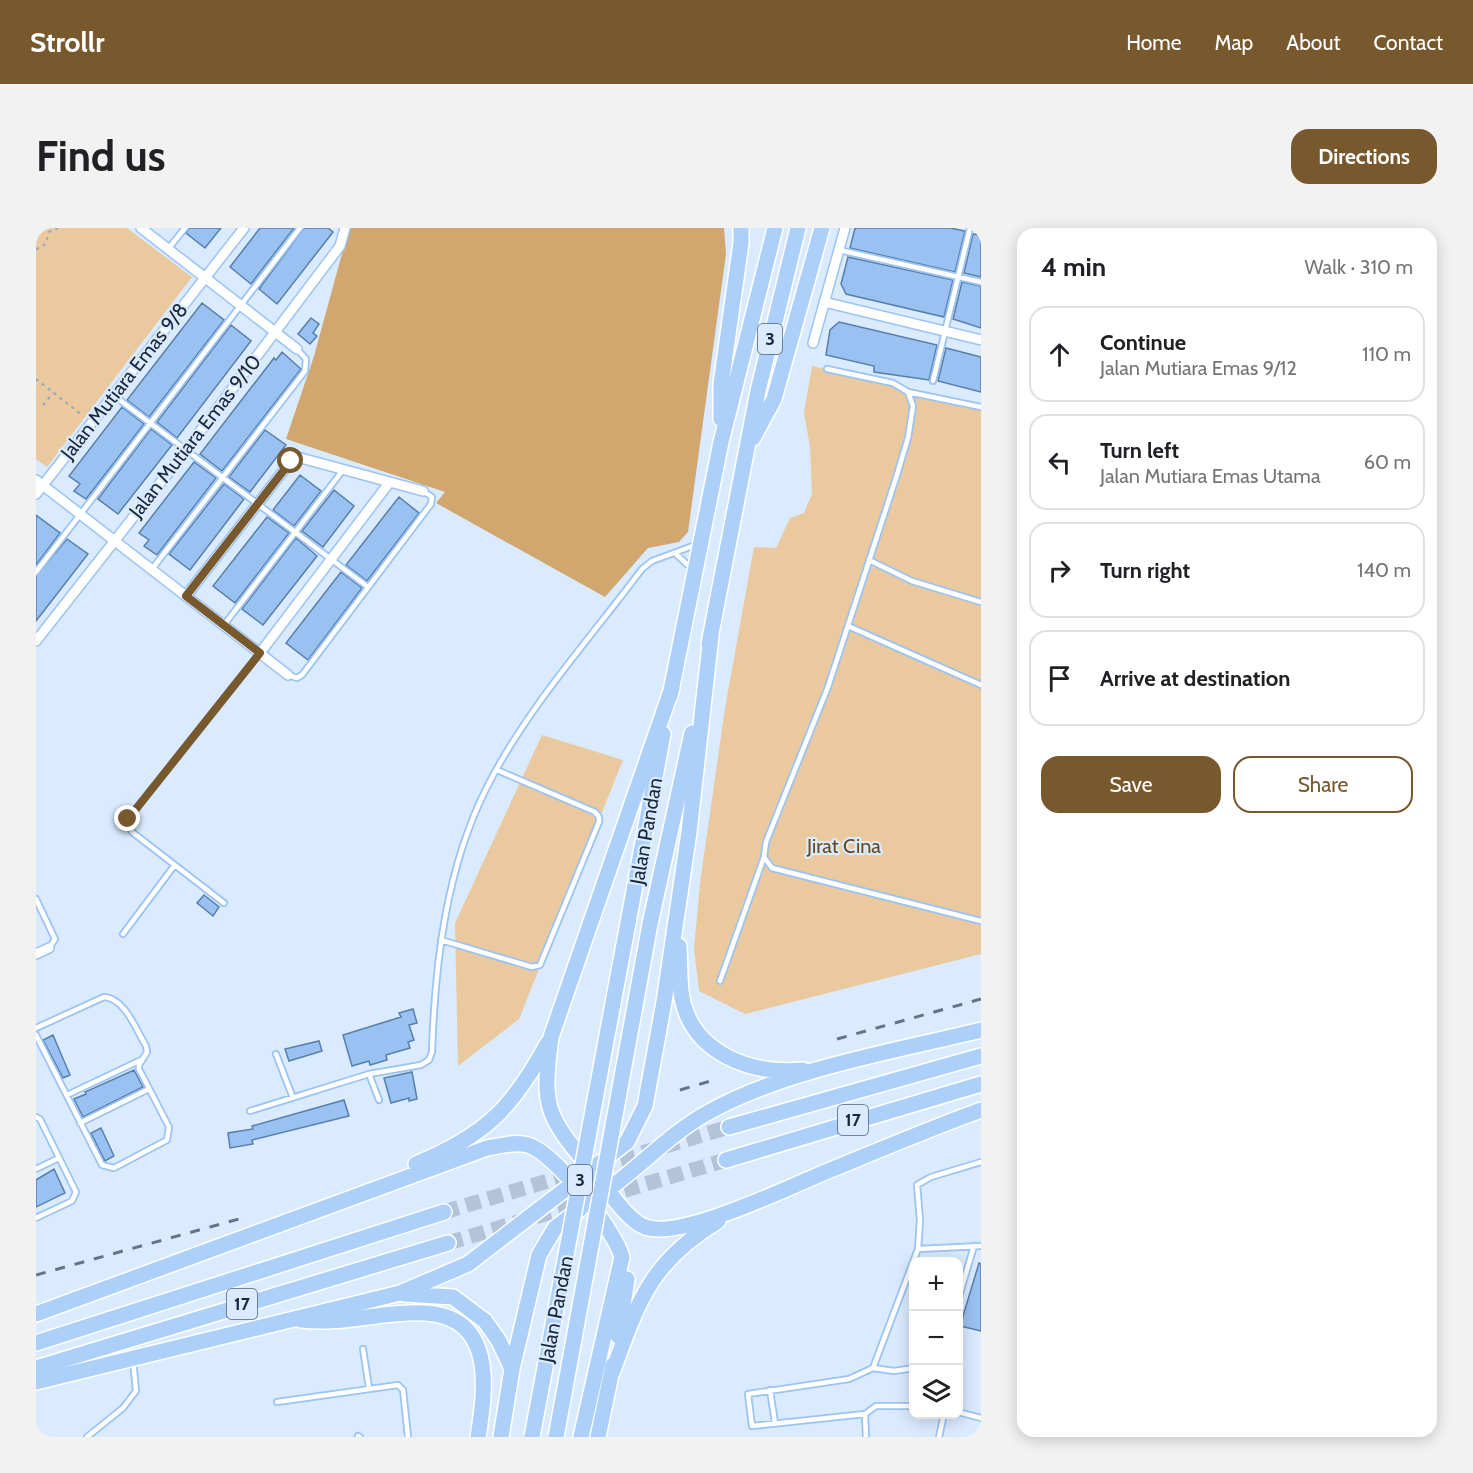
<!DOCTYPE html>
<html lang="en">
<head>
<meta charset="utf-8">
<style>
  body { margin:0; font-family:Cabin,sans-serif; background:#f2f2f2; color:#202124 }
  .controls { position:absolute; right:18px; bottom:18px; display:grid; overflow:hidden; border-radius:12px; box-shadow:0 3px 15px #0003 }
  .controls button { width:54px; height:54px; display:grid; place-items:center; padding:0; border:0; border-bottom:2px solid #e0e0e0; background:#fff; color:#202124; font:30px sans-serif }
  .stop { position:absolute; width:18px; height:18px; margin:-14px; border:4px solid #78592e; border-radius:50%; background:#fff }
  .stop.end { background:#78592e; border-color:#fff; box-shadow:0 2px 6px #0008 }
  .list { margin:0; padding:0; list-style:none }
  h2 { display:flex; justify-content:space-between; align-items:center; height:78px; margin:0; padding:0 24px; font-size:26px }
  h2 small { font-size:20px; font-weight:400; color:#757577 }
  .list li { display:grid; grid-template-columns:39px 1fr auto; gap:18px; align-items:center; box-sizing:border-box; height:96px; margin:0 12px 12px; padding:0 12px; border:2px solid #e0e0e0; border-radius:18px }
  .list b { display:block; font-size:22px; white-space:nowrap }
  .list p { margin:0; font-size:20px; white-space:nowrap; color:#757577 }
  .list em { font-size:20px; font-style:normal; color:#757577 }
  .actions { display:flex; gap:12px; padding:18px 24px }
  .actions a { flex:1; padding:14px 0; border:2px solid #78592e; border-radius:18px; text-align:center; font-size:21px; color:#78592e }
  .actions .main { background:#78592e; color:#fff }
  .icon { flex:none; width:33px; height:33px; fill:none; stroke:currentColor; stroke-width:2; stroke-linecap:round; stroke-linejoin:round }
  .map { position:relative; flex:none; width:945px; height:1209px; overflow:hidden; border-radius:18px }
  header { display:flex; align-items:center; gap:36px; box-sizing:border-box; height:84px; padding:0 30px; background:#78592e; color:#fff }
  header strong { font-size:28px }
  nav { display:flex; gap:33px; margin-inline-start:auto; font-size:21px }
  .intro { display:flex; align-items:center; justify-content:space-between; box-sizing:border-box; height:144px; padding:0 36px }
  h1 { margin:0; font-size:42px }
  .button { padding:15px 27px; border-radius:18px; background:#78592e; color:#fff; font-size:21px; font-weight:700 }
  main { display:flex; gap:36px; padding:0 36px }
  aside { flex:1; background:#fff; border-radius:18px; box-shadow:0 3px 15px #0003 }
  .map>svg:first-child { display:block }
  .green { fill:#eac99f }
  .forest { fill:#d2a76f }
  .building { fill:#99c1f1; stroke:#587eaa; stroke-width:1.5 }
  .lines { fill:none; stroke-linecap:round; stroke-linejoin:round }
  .trunk-tunnel { stroke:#b3c4d8; stroke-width:15; stroke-dasharray:15 8; stroke-linecap:butt }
  .service-casing { stroke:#9bc3f3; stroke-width:8 }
  .minor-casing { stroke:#9bc3f3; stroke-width:12 }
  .trunk-casing { stroke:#fff; stroke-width:18 }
  .path { stroke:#96a6ba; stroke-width:2; stroke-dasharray:3 4.5; stroke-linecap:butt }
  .service { stroke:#fff; stroke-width:4.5 }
  .minor { stroke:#fff; stroke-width:9 }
  .trunk { stroke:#acd0fa; stroke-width:15 }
  .rail { stroke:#637486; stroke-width:3; stroke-dasharray:10 10; stroke-linecap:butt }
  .trunk-bridge-casing { stroke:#fff; stroke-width:18; stroke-linecap:butt }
  .trunk-bridge { stroke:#acd0fa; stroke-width:15 }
  .route { stroke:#78592e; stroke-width:8 }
  .labels { text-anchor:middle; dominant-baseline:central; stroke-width:4.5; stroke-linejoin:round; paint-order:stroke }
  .shield { fill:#daebff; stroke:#526275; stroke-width:1.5 }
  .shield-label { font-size:18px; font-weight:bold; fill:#18283a }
  .street-label { font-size:20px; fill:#18283a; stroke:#daebff }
  .park-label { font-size:20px; fill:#67481e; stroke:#daebff }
</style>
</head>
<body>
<header>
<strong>Strollr</strong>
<nav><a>Home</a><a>Map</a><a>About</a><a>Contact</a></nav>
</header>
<div class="intro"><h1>Find us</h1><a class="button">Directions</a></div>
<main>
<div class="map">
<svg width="945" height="1209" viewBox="0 0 945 1209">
  <rect width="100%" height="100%" fill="#daebff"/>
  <path class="green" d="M0,0H91L156,49L11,239L0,231Z
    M776,138L945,176V726L709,786L663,763L658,721L664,655L689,480L718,319L740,320L754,290L768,285L776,266L774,219L768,185Z
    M506,507L587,532L483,791L422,838L419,695Z"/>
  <path class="forest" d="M313,0H688L690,26L652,304L643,314L612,320L569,369L400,275L409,264L250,211L278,128Z"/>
  <path class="building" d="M153,0H185L169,20L150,5Z
    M224,0H258L215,56L194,39Z
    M268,0H292L297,4L241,76L223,61Z
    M819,0H914L929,3L919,44L814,20Z
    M937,6L945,7V49L928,45Z
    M812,29L917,52L908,89L810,66L805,56Z
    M926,54L945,58V100L917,91Z
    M166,75L188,92L113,189L91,172Z
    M275,90L283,96L277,105L281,108L274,116L262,106Z
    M803,94L901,117L893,152L838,144V138L790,127L794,102Z
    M195,97L215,113L141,210L121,194Z
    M910,120L945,129V164L902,153Z
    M246,124L265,141L186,243L164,226L238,130L240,132Z
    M86,179L108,196L50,271L38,263L44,256L33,248Z
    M115,201L136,217L82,286L62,271Z
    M229,202L250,217L214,264L193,249Z
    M158,234L180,250L121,327L108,318L113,312L103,305Z
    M264,247L285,263L258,298L237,282Z
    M188,256L208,271L154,342L133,326Z
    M298,262L318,278L287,319L266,303Z
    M363,269L383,285L331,353L310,337Z
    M0,287L24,305L0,337Z
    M231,289L253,305L199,375L177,358Z
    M260,310L281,328L227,397L206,381Z
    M31,311L52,326L0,393V348Z
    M305,344L326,360L272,432L250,415Z
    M168,667L183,679L177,688L161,675Z
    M377,781L381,795L373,797L378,812L372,814L374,820L350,827L351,832L334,837L333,833L316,838L307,807L365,789L363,785Z
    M17,807L34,847L27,850L7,812Z
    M283,813L286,823L253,833L249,821Z
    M98,842L107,859L47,889L38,871L50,866L49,864Z
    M376,844L381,871L373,873V870L355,875L348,850Z
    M308,872L313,888L216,912L217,916L194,920L192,905L217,901L216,898Z
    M65,900L78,928L69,933L55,905Z
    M18,941L29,965L0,979V952Z
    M943,1035L945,1036V1103L924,1098Z"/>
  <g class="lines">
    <path class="trunk-tunnel" d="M408,984L693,899
      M412,1015L690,932"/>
    <g class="service-casing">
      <path id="service" d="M132,21L149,0
        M803,22L945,54
        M791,141L857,155L872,164L877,178L872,210L860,250L792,459L730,614L728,629L736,640L945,693
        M897,153L934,0
        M872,164L945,179
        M77,167L332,359
        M640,326L655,340
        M833,332L876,353L945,374
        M116,341L269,143L270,131L261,121
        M0,344L264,0
        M188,397L307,242
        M812,398L945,457
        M252,447L261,450L266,447L395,276L396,269L387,263
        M0,671L19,711L13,720
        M188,675L96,604L92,591L224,425
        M87,706L138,638
        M405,712L496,739L504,737L563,594V589L559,584L461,542
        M684,753L728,629
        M0,800L68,769C89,770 100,802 110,818L111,824L103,837V841L133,899L131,912L78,940L66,937L0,807
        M240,826L257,870
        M333,846L343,872
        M31,867L107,831
        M214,883L333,846L385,837L393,832L396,824C399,735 410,640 451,559C491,480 553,412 606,341L616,333L662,316
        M0,889L4,891L40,964L36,973L0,990
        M44,895L113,861
        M0,941L23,930
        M882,1021L945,1018
        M922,1072L938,1018
        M327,1121L333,1160
        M837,1140L858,1143L878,1140
        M734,1162L739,1195
        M241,1174L362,1157L367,1162L372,1209
        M922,1184L945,1190
        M829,1186L716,1198L712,1166L813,1151L837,1140L882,1021L884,992L881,957L895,949L945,934
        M829,1186L840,1178H878
        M829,1186L830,1209
        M322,1208L324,1209
        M51,1209L87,1180L100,1163L97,1132
        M903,1209L908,1186"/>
    </g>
    <g class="minor-casing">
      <path id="minor" d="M105,0L261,121
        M788,74L945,112
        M777,115L809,0
        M0,252L252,447
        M0,266L208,0
        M150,368L255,233L261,229L387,263
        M0,413L150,222L304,18L309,0
        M224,425L353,255
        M0,726L13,720"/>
    </g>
    <g class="trunk-casing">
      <path id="trunk" d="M685,191V156L705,15V0
        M717,210L738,171L786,0
        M673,416L722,163L762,0
        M636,460L515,809C506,878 509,887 555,941C568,956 589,990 607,998C640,1015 757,957 792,943C843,922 893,901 945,882
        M634,468L685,214L739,0
        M592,695L627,506
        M614,696L656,505
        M643,718C644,735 643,754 646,770C657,826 716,847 767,842
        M693,899L945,828
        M690,932L945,856
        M380,936C448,908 476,881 511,816
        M566,966C602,941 632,907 671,885C746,842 860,823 945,802
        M368,1066L417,1069L449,1093L463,1113L476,1141
        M0,1086L451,920C464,918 479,913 492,917C520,926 578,1001 586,1029L545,1209
        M265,1092C307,1097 347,1083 389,1085C459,1089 450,1160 442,1209
        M582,1108L591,1051
        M0,1115L408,984
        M0,1140L412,1015
        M576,1145C602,1074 614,1034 682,993
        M0,1154L364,1065L432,1036L591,914L609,878L628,774L653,604L675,408
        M465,1209L476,1141L503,1027L519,1000L544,981
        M562,1209L577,1137"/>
    </g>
    <path class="path" d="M0,21C11,18 10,13 13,4L22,0
      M0,151L46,187
      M7,177L17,165"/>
    <use href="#service" class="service"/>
    <use href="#minor" class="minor"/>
    <use href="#trunk" class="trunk"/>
    <path class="rail" d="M801,811L945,771
      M644,862L678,852
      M0,1047L203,991"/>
    <g class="trunk-bridge-casing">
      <path id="trunk-bridge" d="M496,1209L592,695
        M520,1209L614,696"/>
    </g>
    <use href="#trunk-bridge" class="trunk-bridge"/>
  </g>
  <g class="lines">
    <path class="route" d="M92,591L224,425L150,368L255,233"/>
  </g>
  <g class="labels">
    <g class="shield">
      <rect x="722" y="96" width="24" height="30" rx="4.5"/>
      <rect x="802" y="877" width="30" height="30" rx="4.5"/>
      <rect x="532" y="937" width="24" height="30" rx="4.5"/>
      <rect x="191" y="1061" width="30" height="30" rx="4.5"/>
    </g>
    <g class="shield-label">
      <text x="734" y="111">3</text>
      <text x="817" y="892">17</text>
      <text x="544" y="952">3</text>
      <text x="206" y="1076">17</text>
    </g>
    <g class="street-label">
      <text transform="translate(88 153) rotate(-52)">Jalan Mutiara Emas 9/8</text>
      <text transform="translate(159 208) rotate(-52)">Jalan Mutiara Emas 9/10</text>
      <text transform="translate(610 603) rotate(-80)">Jalan Pandan</text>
      <text transform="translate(520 1081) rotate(-79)">Jalan Pandan</text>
    </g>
    <g class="park-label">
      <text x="808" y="618">Jirat Cina</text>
    </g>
  </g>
</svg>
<div class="controls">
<button>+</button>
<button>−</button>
<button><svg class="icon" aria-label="layers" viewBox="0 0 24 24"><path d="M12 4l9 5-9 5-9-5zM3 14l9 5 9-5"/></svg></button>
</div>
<div class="stop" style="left:255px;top:233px"></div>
<div class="stop end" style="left:92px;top:591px"></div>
</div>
<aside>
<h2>4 min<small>Walk · 310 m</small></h2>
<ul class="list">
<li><svg class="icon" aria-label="ahead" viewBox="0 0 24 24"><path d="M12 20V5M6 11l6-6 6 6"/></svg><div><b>Continue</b><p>Jalan Mutiara Emas 9/12</p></div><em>110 m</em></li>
<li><svg class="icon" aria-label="left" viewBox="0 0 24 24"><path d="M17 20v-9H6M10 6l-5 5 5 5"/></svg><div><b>Turn left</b><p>Jalan Mutiara Emas Utama</p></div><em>60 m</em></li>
<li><svg class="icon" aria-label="right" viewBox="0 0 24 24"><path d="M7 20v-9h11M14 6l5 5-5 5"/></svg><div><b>Turn right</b></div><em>140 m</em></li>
<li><svg class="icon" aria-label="arrive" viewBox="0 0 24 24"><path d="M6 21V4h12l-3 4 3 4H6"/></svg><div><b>Arrive at destination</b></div></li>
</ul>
<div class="actions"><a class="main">Save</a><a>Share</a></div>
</aside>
</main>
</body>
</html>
